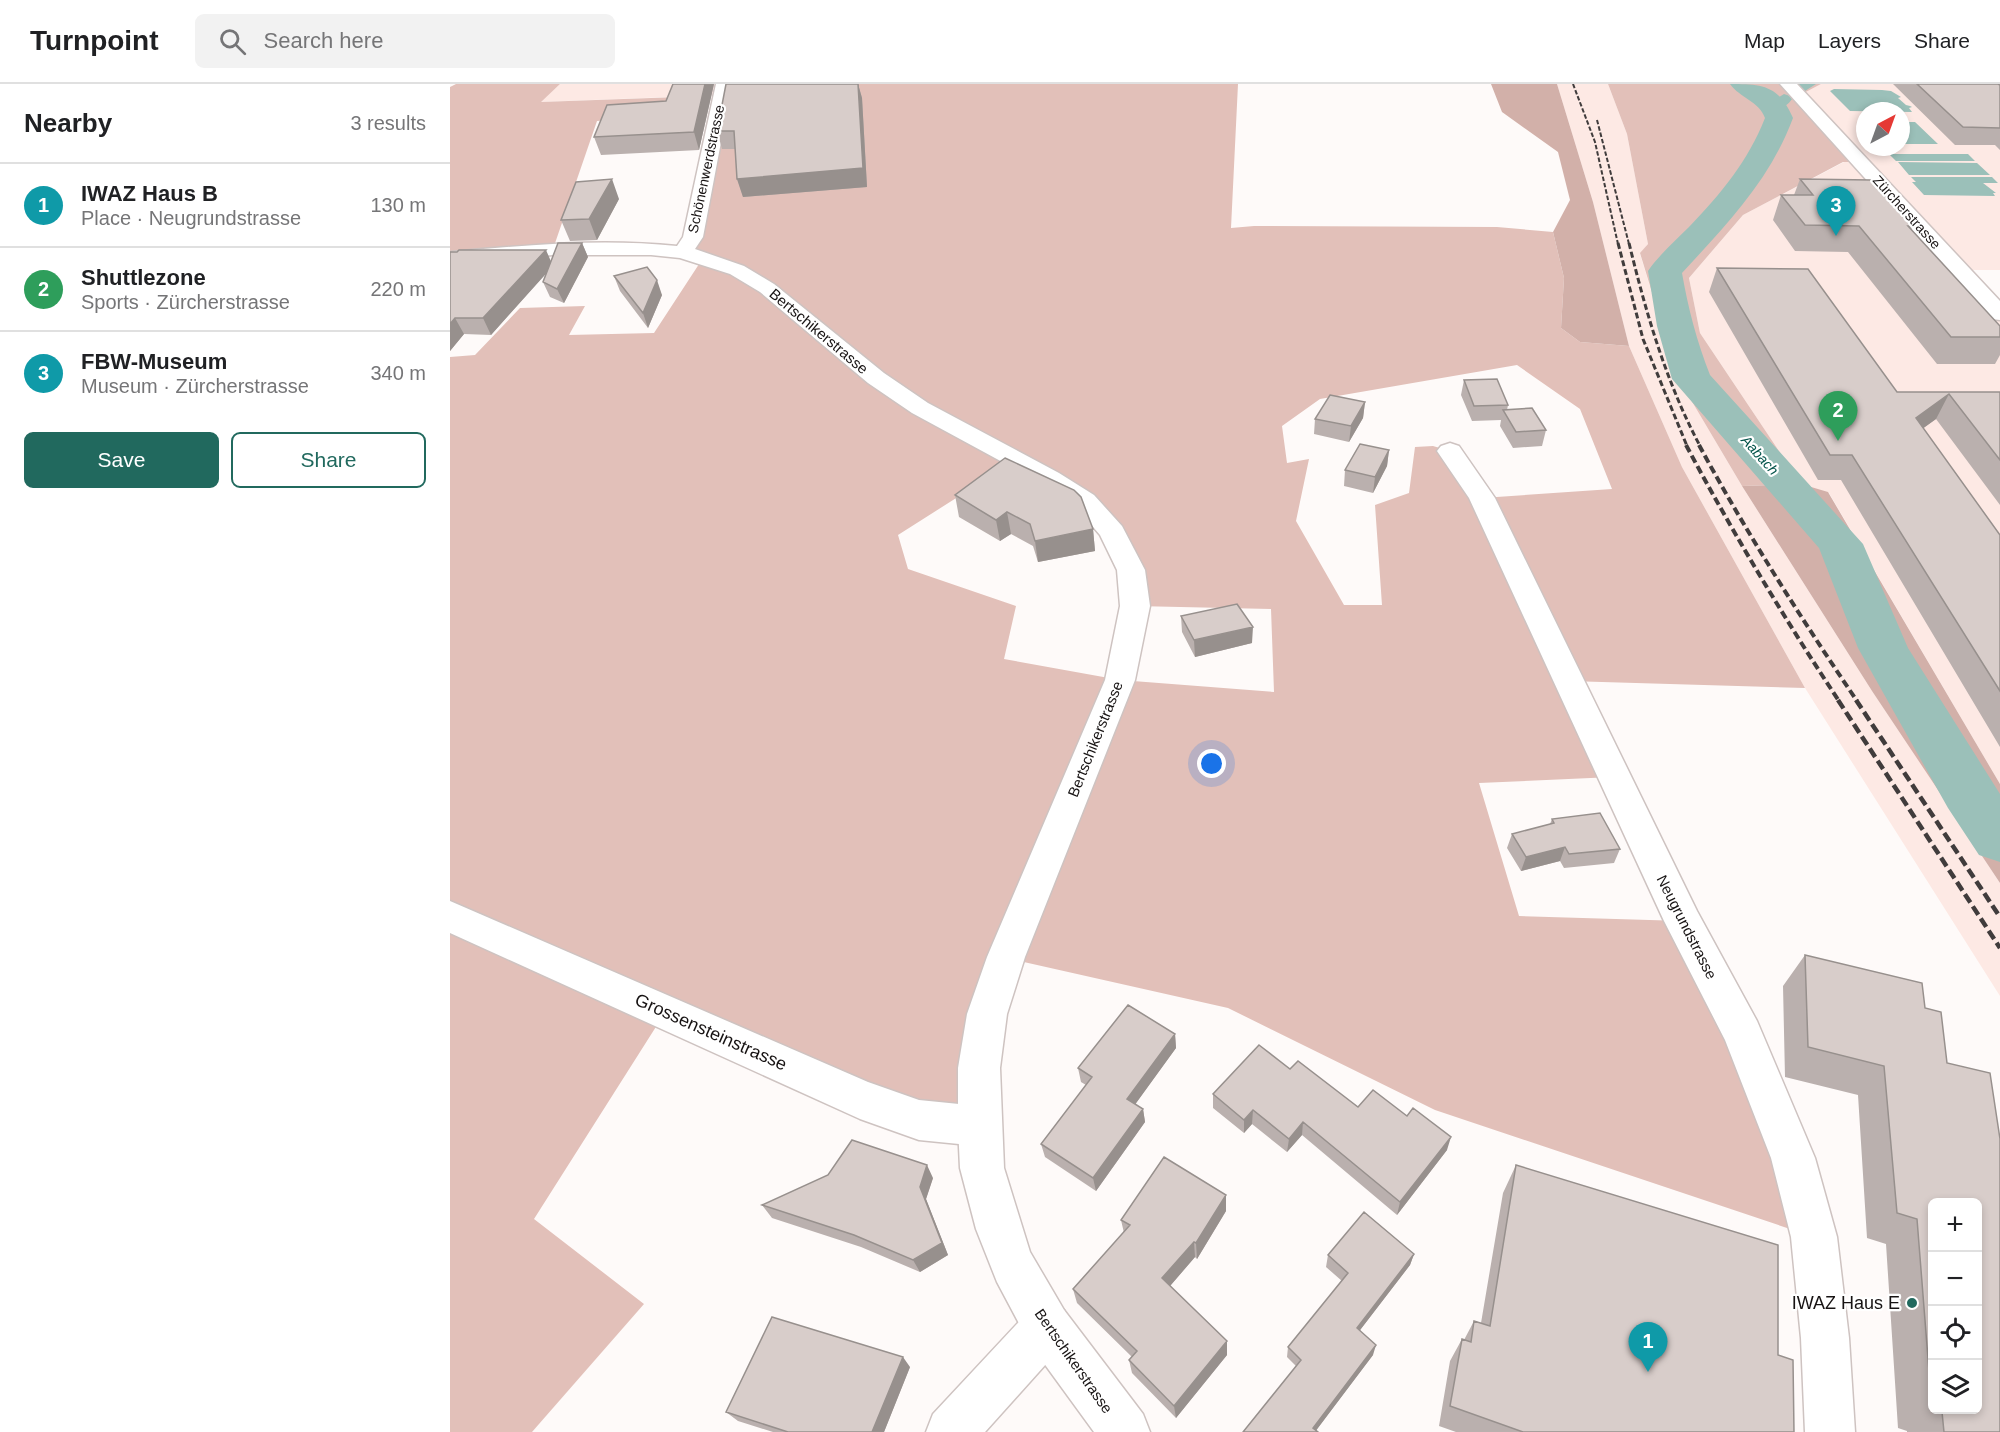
<!DOCTYPE html>
<html lang="en">
<head>
<meta charset="utf-8">
<style>
  body { margin:0; font-family:Arial,sans-serif; background:#f2f2f2; color:#202124 }
  .controls { position:absolute; right:18px; bottom:18px; display:grid; overflow:hidden; border-radius:9px; box-shadow:0 3px 9px #0003 }
  .controls button { width:54px; height:54px; display:grid; place-items:center; padding:0; border:0; border-bottom:2px solid #e0e0e0; background:#fff; color:#202124; font:30px sans-serif }
  .compass { position:absolute; left:1406px; top:18px; width:54px; height:54px; border-radius:50%; background:#fff; box-shadow:0 3px 9px #0003; rotate:41deg }
  .you { position:absolute; left:762px; top:680px; width:21px; height:21px; margin:-15px; border:4px solid #fff; border-radius:50%; background:#1a73e8; box-shadow:0 0 0 9px #1a73e833 }
  .badge { display:grid; place-items:center; width:39px; height:39px; border-radius:50%; background:#21695e; color:#fff; font-size:20px; font-weight:700 }
  .pin { position:absolute; translate:-50% -50px; filter:drop-shadow(0 2px 3px #0008) }
  .pin::after { content:''; position:absolute; top:32px; width:21px; height:18px; background:inherit; clip-path:polygon(0 0,100% 0,50% 100%) }
  .list { margin:0; padding:0; list-style:none }
  h2 { display:flex; justify-content:space-between; align-items:center; height:78px; margin:0; padding:0 24px; font-size:26px }
  h2 small { font-size:20px; font-weight:400; color:#757577 }
  .list li { display:grid; grid-template-columns:39px 1fr auto; gap:18px; align-items:center; box-sizing:border-box; height:84px; padding:0 24px; border-top:2px solid #e0e0e0 }
  .list b { display:block; font-size:22px; white-space:nowrap }
  .list p { margin:0; font-size:20px; white-space:nowrap; color:#757577 }
  .list em { font-size:20px; font-style:normal; color:#757577 }
  .actions { display:flex; gap:12px; padding:18px 24px }
  .actions a { flex:1; padding:14px 0; border:2px solid #21695e; border-radius:9px; text-align:center; font-size:21px; color:#21695e }
  .actions .main { background:#21695e; color:#fff }
  .icon { flex:none; width:33px; height:33px; fill:none; stroke:currentColor; stroke-width:2; stroke-linecap:round; stroke-linejoin:round }
  .map { position:relative; flex:none; width:1550px; height:1348px; overflow:hidden }
  header { display:flex; align-items:center; gap:36px; box-sizing:border-box; height:84px; padding:0 30px; background:#fff; border-bottom:2px solid #e0e0e0 }
  header strong { font-size:28px }
  nav { display:flex; gap:33px; margin-inline-start:auto; font-size:21px }
  .search { width:420px; height:54px; background:#f2f2f2; display:flex; align-items:center; gap:15px; box-sizing:border-box; padding:0 21px; border-radius:9px; color:#757577; font-size:22px }
  main { display:flex }
  aside { flex:1; background:#fff }
  .map>svg:first-child { display:block }
  .built { fill:#fde9e4; fill-rule:evenodd }
  .green { fill:#e2c0b9; fill-rule:evenodd }
  .forest { fill:#d2b0a9 }
  .water { fill:#9bc0b9 }
  .lines { fill:none; stroke-linecap:round; stroke-linejoin:round }
  .canal { fill:#9bc0b9; fill-rule:evenodd }
  .river { fill:#9bc0b9; fill-rule:evenodd }
  .street-casing { stroke:#cec3c1; stroke-width:3 }
  .secondary-casing { stroke:#cec3c1; stroke-width:3 }
  .street { fill:#fff; fill-rule:evenodd }
  .secondary { fill:#fff; fill-rule:evenodd }
  .rail-far3 { stroke:#403c3c; stroke-width:2; stroke-dasharray:4.5 2; stroke-linecap:butt }
  .rail-far2 { stroke:#403c3c; stroke-width:3; stroke-dasharray:6 3; stroke-linecap:butt }
  .rail-far1 { stroke:#403c3c; stroke-width:4; stroke-dasharray:8 4; stroke-linecap:butt }
  .rail { stroke:#403c3c; stroke-width:4.5; stroke-dasharray:10 4.5; stroke-linecap:butt }
  .wall { fill:#bab0ae }
  .shaded-wall { fill:#97908d }
  .building { fill:#d8cdca; stroke:#97908d; stroke-width:1.5 }
  .poi-dot { fill:#21695e; stroke:#fff; stroke-width:2 }
  .labels { text-anchor:middle; dominant-baseline:central; stroke-width:4.5; stroke-linejoin:round; paint-order:stroke }
  .far-street-label { font-size:14px; fill:#171313; stroke:#fff }
  .far-water-label { font-size:14px; font-style:italic; fill:#05554b; stroke:#fff }
  .street-label { font-size:15px; fill:#171313; stroke:#fff }
  .near-street-label { font-size:18px; fill:#171313; stroke:#fff }
  .near-poi-label { font-size:18px; fill:#171313; stroke:#fff; text-anchor:end }
</style>
</head>
<body>
<header>
<strong>Turnpoint</strong>
<div class="search"><svg class="icon" aria-label="search" viewBox="0 0 24 24"><circle cx="10" cy="10" r="6"/><path d="M15 15l6 6"/></svg>Search here</div>
<nav><a>Map</a><a>Layers</a><a>Share</a></nav>
</header>
<main>
<aside>
<h2>Nearby<small>3 results</small></h2>
<ul class="list">
<li><span class="badge" style="background:#0f9aa8">1</span><div><b>IWAZ Haus B</b><p>Place · Neugrundstrasse</p></div><em>130 m</em></li>
<li><span class="badge" style="background:#2e9e5b">2</span><div><b>Shuttlezone</b><p>Sports · Zürcherstrasse</p></div><em>220 m</em></li>
<li><span class="badge" style="background:#0f9aa8">3</span><div><b>FBW-Museum</b><p>Museum · Zürcherstrasse</p></div><em>340 m</em></li>
</ul>
<div class="actions"><a class="main">Save</a><a>Share</a></div>
</aside>
<div class="map">
<svg width="1550" height="1348" viewBox="0 0 1550 1348">
  <rect width="100%" height="100%" fill="#fefaf9"/>
  <path class="built" d="M110,0H274L271,11L90,18Z
    M1107,0H1158L1177,50L1198,160L1190,170L1228,294L1292,402L1422,607L1550,799V912L1355,604L1232,383L1179,262L1143,118Z
    M1371,0H1512L1550,14V186H1510L1550,230V700L1379,409L1351,400L1250,249L1239,194L1293,131L1394,78L1349,11ZM1415,27H1451V63H1415Z"/>
  <path class="green" d="M6,0H110L91,18L256,12L252,30L147,37L103,165L0,174V3Z
    M364,0H788L781,144L804,142L1047,143L1103,148L1114,194L1111,244L1130,258L1179,262L1232,383L1355,604L1118,597L1163,693L1029,699L1069,832L1233,837L1364,1153L985,1026L778,924L556,874L529,1042L216,927L84,1135L194,1220L82,1348H0V273L25,271L70,224L135,222L119,251L204,249L253,174L233,168L265,39ZM1067,281L1130,325L1162,405L1032,414L1000,367L983,362L965,363L959,409L925,421L932,521H894L846,437L859,375L837,379L832,342L870,315ZM566,376L662,448L685,522L821,525L824,608L670,596L554,575L566,522L458,485L448,451Z
    M1158,0H1371L1350,11L1412,78H1393L1293,131L1239,194L1250,249L1351,400L1292,402L1228,294L1190,169L1198,160L1177,50Z"/>
  <path class="forest" d="M1041,0H1107L1143,118L1179,262L1130,258L1111,244L1114,194L1103,148L1120,116L1108,68L1052,28Z
    M1351,400L1378,408L1550,700V799L1422,607L1292,402Z"/>
  <path class="water" d="M1384,5L1432,6L1441,7L1451,13L1448,14L1456,21L1460,22L1462,23L1459,24L1462,28L1400,27L1380,7Z
    M1451,38H1465L1488,60H1451Z
    M1439,70H1518L1525,77H1446Z
    M1448,78L1527,79L1540,91H1459Z
    M1461,93H1542L1548,99H1533L1546,109H1543L1545,112L1474,111L1462,98H1466Z"/>
  <g class="lines">
    <path class="canal" d="M1349,0H1366L1355,7L1349,5Z
      M1334,10L1340,12L1342,15C1337,23 1327,27 1318,24L1316,21Z"/>
    <path class="river" d="M1280,0C1312,0 1329,1 1343,34C1320,96 1276,141 1232,189C1238,224 1247,258 1260,291L1413,460L1458,564L1550,710V778L1529,771L1498,724L1408,564L1369,464L1222,295L1207,242L1198,187C1209,171 1225,157 1239,143C1271,110 1298,77 1315,34C1309,17 1290,14 1280,0Z"/>
    <g class="street-casing">
      <path id="street" d="M1000,359L1009,362L1045,414L1247,827L1307,937L1365,1074L1387,1153L1399,1254L1405,1348H1355L1351,1254L1341,1153L1321,1074L1275,956L1214,837L1019,414L987,367L991,362Z
        M0,817L418,998L469,1016L529,1022L544,1028L550,1042L544,1056L529,1062L469,1056L410,1035L0,849Z
        M597,1219L614,1226L621,1243L614,1260L535,1348H476L483,1330L580,1226Z"/>
    </g>
    <g class="secondary-casing">
      <path id="secondary" d="M266,0H282L253,153L245,165L294,182L324,200L434,289L478,319L609,389L644,411L672,442L695,486L700,522L685,596L575,873L557,930L550,984L554,1084L580,1168L614,1226L693,1330L700,1348H644L580,1260L547,1198L526,1145L510,1084L508,1042V984L517,930L537,873L655,596L670,522L667,486L650,451L626,423L591,399L462,329L418,299L310,208L280,190L230,174L201,171H103L0,180V168C76,161 152,154 227,162L233,153Z
        M1330,0H1347L1550,217V236L1542,235Z"/>
    </g>
    <use href="#street" class="street"/>
    <use href="#secondary" class="secondary"/>
    <path class="rail-far3" d="M1123,0L1145,58L1168,160
      M1147,36L1179,160"/>
    <path class="rail-far2" d="M1168,159L1193,255L1237,362
      M1179,159C1196,229 1216,298 1250,362"/>
    <path class="rail-far1" d="M1236,361C1283,449 1334,534 1389,617
      M1249,361C1297,450 1351,534 1407,617"/>
    <path class="rail" d="M1388,616L1550,864
      M1406,616L1550,833"/>
  </g>
  <path class="wall" d="M264,0L249,66L151,71L144,53Z
    M408,0L412,14L417,103L293,113L287,95L285,65H272L267,47Z
    M1443,0H1550V66L1545,61H1505Z
    M1350,95L1463,142L1461,146L1550,242V271L1545,280H1487L1398,168L1345,167L1323,136L1331,111H1344Z
    M169,115L147,156L120,157L111,136Z
    M132,159L138,173L114,219L100,213L93,198L96,189L41,251L14,250L0,267V168L101,177Z
    M1267,184L1447,308H1550V421L1486,335L1473,344L1550,451V663L1391,396H1368L1259,208Z
    M164,192L212,211L198,244L170,207Z
    M1014,296L1058,321L1057,326L1096,346L1092,362L1063,364L1050,342L1051,336L1022,337L1011,311Z
    M915,318L913,334L899,358L864,350L865,335Z
    M939,366L937,382L923,409L894,402L895,386Z
    M505,411L643,445L645,467L588,478L583,462L561,450L550,457L509,433Z
    M731,532L802,559L745,573L732,548Z
    M1102,735L1170,765L1164,779L1114,784L1110,777L1071,787L1057,764L1062,750L1100,740Z
    M1355,871L1475,924L1497,979L1550,1348H1457V1347L1448,1344L1436,1160L1417,1154L1408,1011L1335,993L1333,902Z
    M725,950L726,964L685,1020L693,1025L695,1038L646,1107L595,1073L591,1060L636,1001L631,998L628,984Z
    M840,985L908,1023L997,1066L947,1131L852,1051L837,1068L802,1040L794,1049L763,1024V1010Z
    M1066,1081L1328,1271L1344,1348H1006L989,1342L1000,1277L1012,1255L1014,1256L1024,1237L1031,1239L1053,1109Z
    M483,1094L476,1115L498,1171L470,1188L411,1163L322,1134L312,1121Z
    M776,1111V1127L747,1175L745,1173L720,1202L777,1257V1271L726,1334L682,1289L679,1276L682,1273L627,1219L623,1205L674,1149L671,1136Z
    M964,1170L960,1181L910,1246L923,1271L866,1346L793,1348L846,1282L837,1273L838,1263L892,1197L876,1183L878,1171Z
    M460,1283L434,1348H323L288,1337L276,1328Z"/>
  <path class="shaded-wall" d="M255,0H264L249,66L244,48Z
    M408,0L412,14L417,103L293,113L287,95Z
    M162,95L169,115L147,156L139,135Z
    M132,159L138,173L114,219L107,205Z
    M96,166L103,182L41,251L33,234Z
    M207,196L212,211L198,244L193,229Z
    M5,234L14,250L0,267V240Z
    M1499,310L1486,335L1453,359L1466,334Z
    M915,318L913,334L899,358L901,342Z
    M939,366L937,382L923,409L925,393Z
    M557,428L561,450L550,457L546,436Z
    M643,445L645,467L588,478L585,457Z
    M803,543L802,559L745,573L744,556Z
    M1115,763L1110,777L1071,787L1076,773Z
    M725,950L726,964L679,1029L677,1015Z
    M693,1025L695,1038L646,1107L643,1094Z
    M803,1026L802,1040L794,1049V1036Z
    M853,1038L852,1051L837,1068L839,1055Z
    M1001,1053L997,1066L947,1131L950,1118Z
    M477,1081L483,1094L476,1115L498,1171L470,1188L463,1176L470,1103Z
    M776,1111V1127L747,1175L746,1159Z
    M744,1158L745,1173L714,1209L712,1194Z
    M964,1170L960,1181L904,1254L907,1244Z
    M777,1257V1271L726,1334L724,1322Z
    M926,1261L923,1271L865,1348L863,1344Z
    M453,1273L460,1283L434,1348H422Z"/>
  <path class="building" d="M223,0H255L244,48L144,53L157,21L216,17Z
    M276,0H408L413,84L287,95L284,47H267Z
    M1467,0H1548L1550,1V44L1513,43Z
    M162,95L139,135L111,136L126,98Z
    M1350,95L1421,96L1463,142H1458L1550,242V253H1501L1409,142L1355,141L1331,111H1363Z
    M108,159H132L107,205L93,198Z
    M9,166H96L33,234H5L0,240V168H7Z
    M197,183L207,196L193,229L164,192Z
    M1267,184L1358,185L1447,308H1550V376L1499,310L1466,334L1550,451V607L1402,371H1380Z
    M1047,295L1058,321L1024,322L1014,296Z
    M880,311L915,318L901,342L865,335Z
    M1082,324L1096,346L1066,348L1053,326Z
    M910,360L939,366L925,393L895,386Z
    M555,374L624,406L631,413L643,445L585,457L580,440L557,428L546,436L505,411Z
    M787,520L803,543L744,556L731,532Z
    M1150,729L1170,765L1119,770L1115,763L1076,773L1062,750L1104,739L1102,735Z
    M1355,871L1472,899L1475,924L1491,928L1497,979L1540,989L1550,1055V1348H1494L1492,1328L1483,1326H1527V1119H1482V1325L1467,1135L1447,1129L1434,982L1358,963Z
    M678,921L725,950L677,1015L693,1025L643,1094L591,1060L642,993L628,984Z
    M809,961L840,985L848,977L908,1023L923,1006L957,1032L963,1024L1001,1053L950,1118L853,1038L839,1055L803,1026L794,1036L763,1010Z
    M402,1056L477,1081L470,1103L492,1159L463,1176L404,1151L312,1121L378,1091Z
    M714,1073L776,1111L746,1159L744,1158L712,1194L777,1257L724,1322L679,1276L687,1267L623,1205L680,1141L671,1136Z
    M1066,1081L1328,1161V1271L1343,1276L1344,1348H1073L1000,1322L1012,1255L1021,1258L1024,1237L1040,1242Z
    M914,1128L964,1170L907,1244L926,1261L863,1344L868,1348H793L851,1276L838,1263L898,1189L878,1171Z
    M322,1233L453,1273L422,1348H338L276,1328Z"/>
  <circle class="poi-dot" cx="1462" cy="1219" r="6"/>
  <g class="labels">
    <g class="far-street-label">
      <text transform="translate(256 85) rotate(-78)">Schönenwerdstrasse</text>
      <text transform="translate(1457 128) rotate(48)">Zürcherstrasse</text>
    </g>
    <g class="far-water-label">
      <text transform="translate(1310 371) rotate(48)">Aabach</text>
    </g>
    <g class="street-label">
      <text transform="translate(369 247) rotate(40)">Bertschikerstrasse</text>
      <text transform="translate(645 655) rotate(-68)">Bertschikerstrasse</text>
      <text transform="translate(1237 843) rotate(63)">Neugrundstrasse</text>
      <text transform="translate(624 1277) rotate(55)">Bertschikerstrasse</text>
    </g>
    <g class="near-street-label">
      <text transform="translate(261 948) rotate(24)">Grossensteinstrasse</text>
    </g>
    <g class="near-poi-label">
      <text x="1450" y="1219">IWAZ Haus E</text>
    </g>
  </g>
</svg>
<div class="controls">
<button>+</button>
<button>−</button>
<button><svg class="icon" aria-label="locate" viewBox="0 0 24 24"><circle cx="12" cy="12" r="6"/><path d="M12 2v4M12 18v4M2 12h4M18 12h4"/></svg></button>
<button><svg class="icon" aria-label="layers" viewBox="0 0 24 24"><path d="M12 4l9 5-9 5-9-5zM3 14l9 5 9-5"/></svg></button>
</div>
<svg class="compass" viewBox="-18 -18 36 36"><path d="M0-13l5 13h-10z" fill="#e53935"/><path d="M0 13l5-13h-10z" fill="#757577"/></svg>
<div class="you"></div>
<div class="pin badge" style="left:1198px;top:1288px;background:#0f9aa8">1</div>
<div class="pin badge" style="left:1388px;top:357px;background:#2e9e5b">2</div>
<div class="pin badge" style="left:1386px;top:152px;background:#0f9aa8">3</div>
</div>
</main>
</body>
</html>
